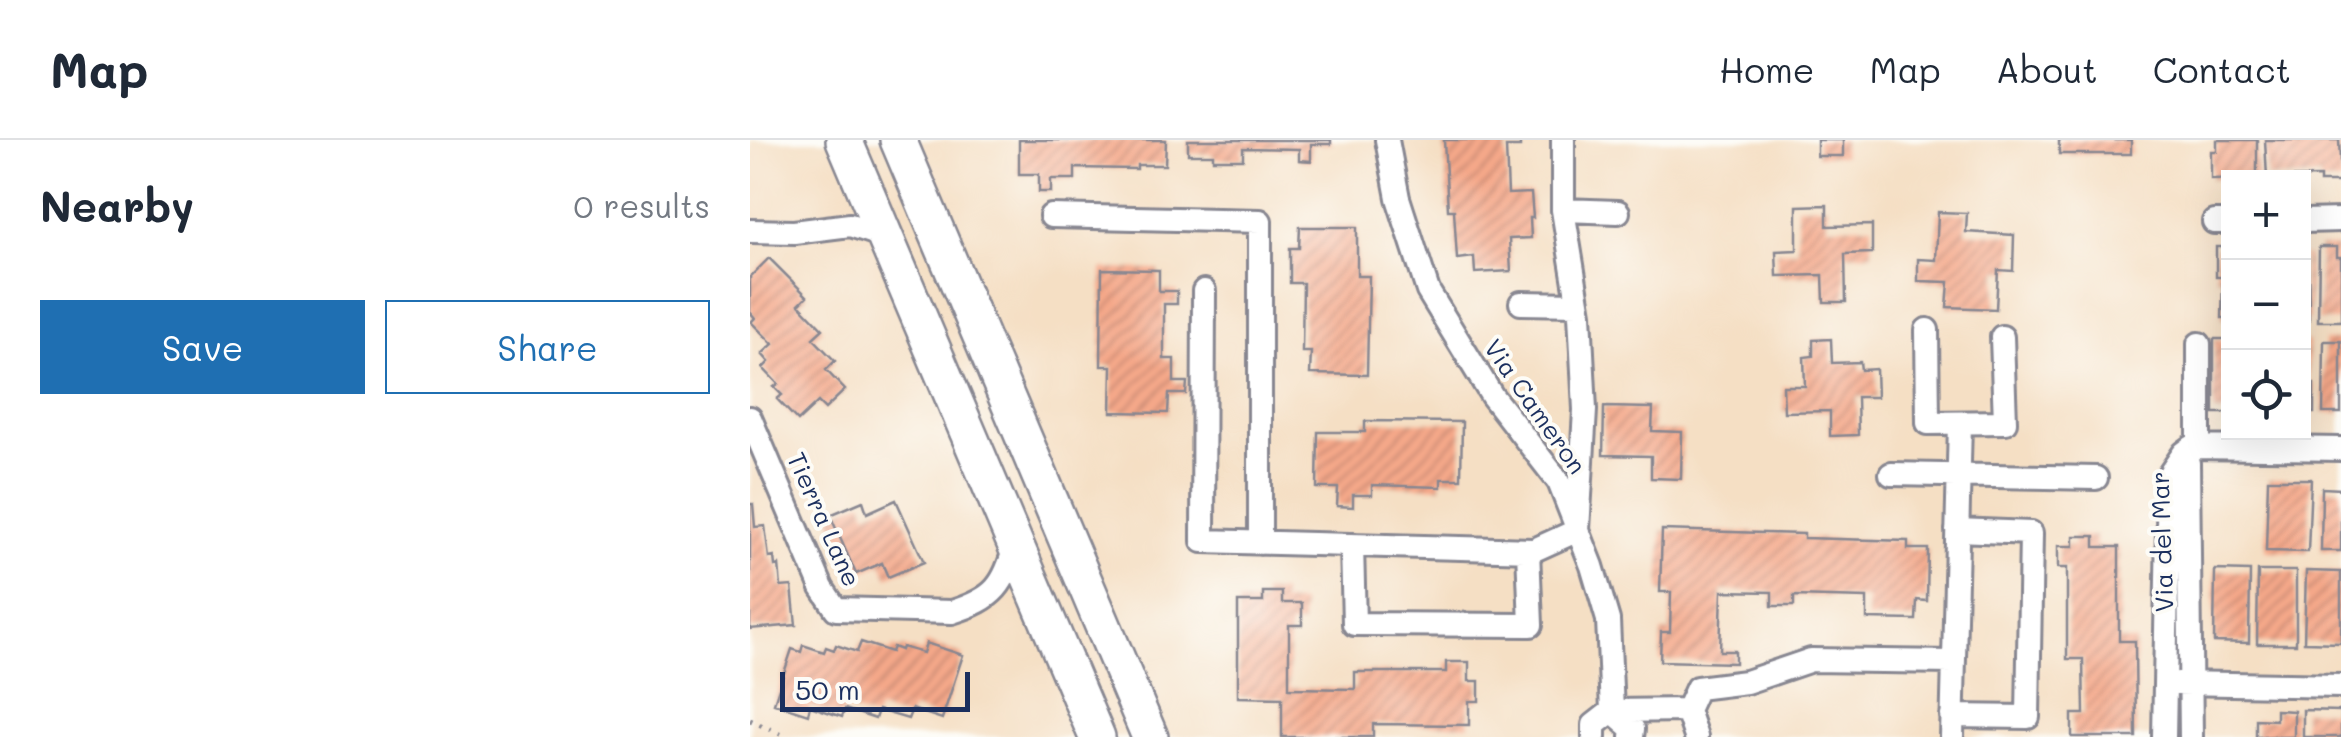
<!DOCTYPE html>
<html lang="en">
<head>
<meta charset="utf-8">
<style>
  body { margin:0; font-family:Mali,sans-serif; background:#f2f2f3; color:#1f2937 }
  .controls { position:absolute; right:30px; top:30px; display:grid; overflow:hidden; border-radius:0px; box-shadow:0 10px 40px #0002 }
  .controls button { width:90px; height:90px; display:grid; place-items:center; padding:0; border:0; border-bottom:2px solid #e0e1e3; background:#fff; color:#1f2937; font:50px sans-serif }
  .scale { position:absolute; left:30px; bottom:25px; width:190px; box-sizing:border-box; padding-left:10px; border:5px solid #1b2f5e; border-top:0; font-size:28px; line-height:35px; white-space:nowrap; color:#1b2f5e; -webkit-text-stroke:8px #fdfcf7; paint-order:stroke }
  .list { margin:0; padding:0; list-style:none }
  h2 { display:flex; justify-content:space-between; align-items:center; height:130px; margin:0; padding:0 40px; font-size:42px }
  h2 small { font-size:32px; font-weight:400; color:#747a83 }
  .actions { display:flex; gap:20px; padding:30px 40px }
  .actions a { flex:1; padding:22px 0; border:2px solid #1f6fb2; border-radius:0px; text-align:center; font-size:35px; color:#1f6fb2 }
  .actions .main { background:#1f6fb2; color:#fff }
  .icon { flex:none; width:55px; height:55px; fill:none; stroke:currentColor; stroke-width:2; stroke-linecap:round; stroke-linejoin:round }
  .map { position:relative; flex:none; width:1591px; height:597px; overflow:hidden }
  header { display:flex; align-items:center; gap:60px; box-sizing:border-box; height:140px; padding:0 50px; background:#fff; border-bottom:2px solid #e0e1e3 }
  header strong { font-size:48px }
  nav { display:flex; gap:55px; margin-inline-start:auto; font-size:35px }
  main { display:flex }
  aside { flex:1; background:#fff }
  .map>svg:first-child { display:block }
  .building { fill:url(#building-hatch) }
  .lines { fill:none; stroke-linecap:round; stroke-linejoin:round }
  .minor-casing { stroke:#888791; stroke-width:28 }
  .primary-casing { stroke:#888791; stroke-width:40 }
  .path { stroke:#888791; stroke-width:5; stroke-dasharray:2.5 8; stroke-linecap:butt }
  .minor { stroke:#fff; stroke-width:22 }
  .primary { stroke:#fff; stroke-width:35 }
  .labels { text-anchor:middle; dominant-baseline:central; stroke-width:8; stroke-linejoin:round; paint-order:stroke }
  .street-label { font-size:25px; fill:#1b2f5e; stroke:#fdfcf7 }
</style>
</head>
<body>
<header>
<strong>Map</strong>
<nav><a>Home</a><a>Map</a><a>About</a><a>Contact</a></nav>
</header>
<main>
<aside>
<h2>Nearby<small>0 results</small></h2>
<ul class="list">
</ul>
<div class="actions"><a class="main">Save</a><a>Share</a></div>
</aside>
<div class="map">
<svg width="1591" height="597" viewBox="0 0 1591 597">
  <defs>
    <pattern id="building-hatch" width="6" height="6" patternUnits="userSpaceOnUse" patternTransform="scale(2.5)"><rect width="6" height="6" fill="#f5a889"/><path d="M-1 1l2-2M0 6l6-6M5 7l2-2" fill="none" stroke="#c68973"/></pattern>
  </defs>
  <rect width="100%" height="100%" fill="#fdfcf7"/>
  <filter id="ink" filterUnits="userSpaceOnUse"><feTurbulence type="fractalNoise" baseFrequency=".01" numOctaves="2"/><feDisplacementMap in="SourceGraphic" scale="20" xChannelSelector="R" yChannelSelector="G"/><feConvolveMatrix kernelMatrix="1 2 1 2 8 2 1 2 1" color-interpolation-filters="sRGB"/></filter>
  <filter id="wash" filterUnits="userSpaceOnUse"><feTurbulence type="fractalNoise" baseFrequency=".0048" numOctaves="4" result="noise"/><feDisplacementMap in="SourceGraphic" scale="40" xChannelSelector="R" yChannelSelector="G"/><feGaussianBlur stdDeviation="2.25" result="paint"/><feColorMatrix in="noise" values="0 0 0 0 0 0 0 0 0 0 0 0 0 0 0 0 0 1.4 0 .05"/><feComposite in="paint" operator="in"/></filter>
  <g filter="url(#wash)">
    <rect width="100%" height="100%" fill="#f5dfc4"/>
    <g id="blocks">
      <path class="building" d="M269,0H416L415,25H387V29L325,28V39H301V52H289V34H269Z
        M438,0H581V4H561V21L549,20V9L493,8V19H463V14H438Z
        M694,0H770V7H756L758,54L781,53L783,78H780L781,98L759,99L761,131L725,133L724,117L707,119L704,70H698Z
        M1067,0H1093V16H1067Z
        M1309,0H1381V14H1309Z
        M1467,0H1507V38L1461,39V11H1467Z
        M1515,0H1589L1591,42H1570V37L1517,38Z
        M1077,65V86L1122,85V113L1095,114L1096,162H1074L1073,135L1027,136L1026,111L1047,110V66Z
        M1188,72L1217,73L1216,92L1264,95L1263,131L1248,130L1246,169L1197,167L1199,142L1168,141V119L1186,120Z
        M550,87H607V136H619L617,235L560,234L561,212H552L553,143H540V108H549Z
        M1466,107H1478V178H1472L1473,137H1466Z
        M1569,107H1587V117H1591V181H1568Z
        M1554,116H1558L1559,180H1554Z
        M19,118L57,156L49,164L73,189L63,198L85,221L76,230L95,250L75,269L68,262L48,281L27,259L32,255L24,247L28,244L13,228L19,222L12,214L23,204L1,182L5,178L0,172V137Z
        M352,129L409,130V151H427V164H414V219H424V242H437L436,254H419L418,273L361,272L362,226H351Z
        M1081,199L1082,223L1110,222L1111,230L1126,229L1127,257H1107L1108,295L1080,296V271L1034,272L1033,246H1055L1054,217L1063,216V200Z
        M1464,199H1478V273H1464Z
        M1554,201H1559L1558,244H1564V273H1554Z
        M1574,201H1591V273H1573Z
        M854,267L903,268L902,291L932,292L931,339L901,338V316L853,315Z
        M615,281L712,282L711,339H691V347L622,345V355H603V367L587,366L588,348H567L568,292H615Z
        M1518,339H1561L1558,412L1516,411Z
        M1572,348L1591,349V411H1571Z
        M146,360L174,422L138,437L132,423L106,434L80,375L113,361L117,373Z
        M0,364H3L5,387L15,386L19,418L24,417L25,426L29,425L31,447L42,446L46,485L0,489Z
        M912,390L1054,394V398L1158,401V409H1178L1177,461L1167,460L1166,480L1117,479V458L1044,456V466H1022V452L972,451L970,511H985V523L910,521L911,492H920L921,452H910Z
        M1324,396H1345V407H1369V501H1385L1386,597H1322V574H1334L1333,519H1317V428H1308V406H1324Z
        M1465,430L1500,431L1499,503L1464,502Z
        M1508,431H1546V504H1507Z
        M1556,431L1591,432V503L1554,502Z
        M513,452H532V463H552V485H539V548L605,549V532H696V522H719V541H729V561H719V585L623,584V597H532V558L488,557V462H513Z
        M111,502L141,512L143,507L151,510L152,507L173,513L176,503L213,515L192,579L162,569L158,579L128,570L125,579L95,569L92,577L60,566L58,574L24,563L42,509L51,512L53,505L74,512L76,507L84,510L86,505L107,512Z
        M1526,570L1544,571V597H1506V579L1526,580Z
        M1553,570L1591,571V597H1553Z"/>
    </g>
  </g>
  <g filter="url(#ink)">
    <use href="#blocks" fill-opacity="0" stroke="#888791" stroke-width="2.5"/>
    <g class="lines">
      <g class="minor-casing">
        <path id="minor" d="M637,0L648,58L678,151L742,256L809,342L842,426L858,480L862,571L937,570L947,548L996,542L1061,520L1203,522
          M813,70L868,72
          M301,76L510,81V403
          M1554,81L1591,80
          M1464,82H1478
          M0,91L44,92L100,85L134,96
          M454,151L453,401L784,410L828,390L835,270L830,174L813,70V0
          M771,163L828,164
          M1177,190L1178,283L1255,282L1252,197
          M1449,204V307
          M0,278L72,448L86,469L202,472C246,458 253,446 266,404
          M1434,313L1438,323L1441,597
          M1141,334L1346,338
          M602,405L604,484L781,485L778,410
          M1428,543L1591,546
          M937,570L946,597
          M1202,576L1278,577L1281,393L1207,390
          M844,597V585L862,571L883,589L882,597
          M1202,597L1210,283
          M1414,597L1419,335L1434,313L1442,307L1591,309"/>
      </g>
      <g class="primary-casing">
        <path id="primary" d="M94,0L347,597
          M148,0L400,597"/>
      </g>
      <path class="path" d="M0,580L37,597"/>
      <use href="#minor" class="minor"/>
      <use href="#primary" class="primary"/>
    </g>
  </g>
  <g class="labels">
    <g class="street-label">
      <text transform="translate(786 266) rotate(55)">Via Cameron</text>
      <text transform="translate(75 379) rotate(66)">Tierra Lane</text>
      <text transform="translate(1411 402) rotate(-92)">Via del Mar</text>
    </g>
  </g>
</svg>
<div class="controls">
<button>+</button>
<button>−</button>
<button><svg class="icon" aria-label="locate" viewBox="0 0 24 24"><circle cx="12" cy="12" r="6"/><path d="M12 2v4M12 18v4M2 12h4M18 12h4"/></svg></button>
</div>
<div class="scale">50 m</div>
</div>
</main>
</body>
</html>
